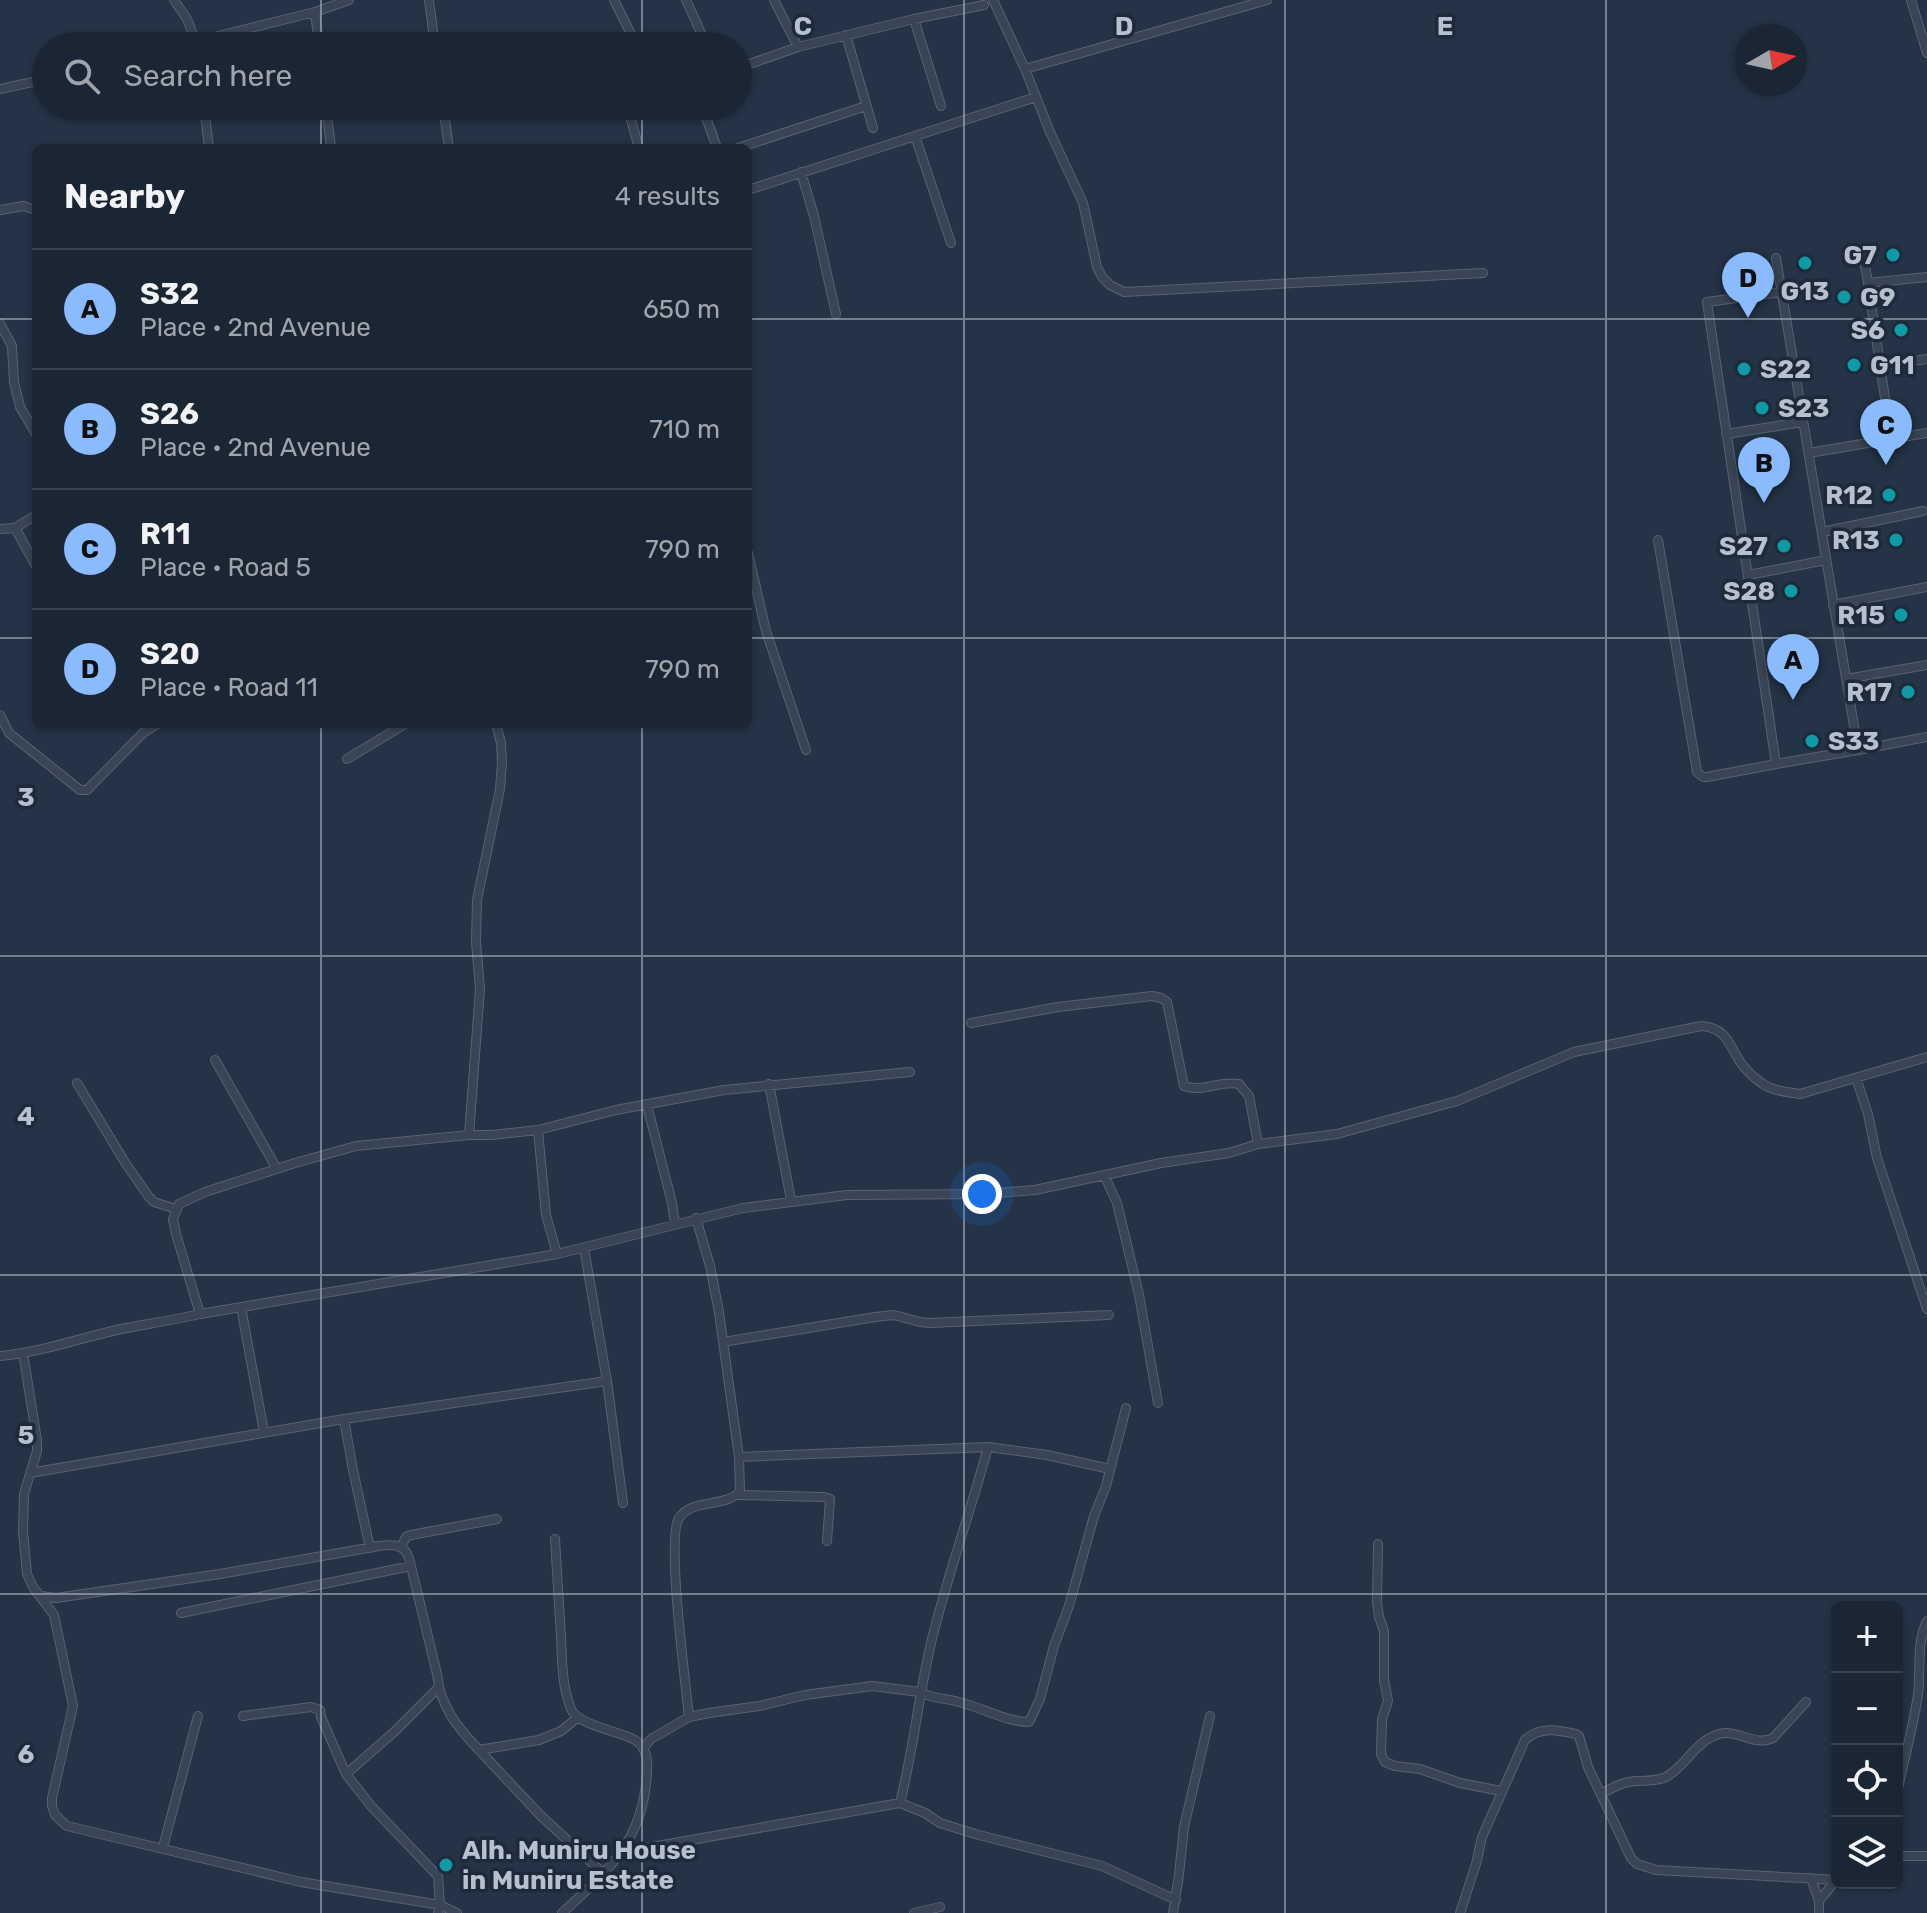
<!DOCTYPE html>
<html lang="en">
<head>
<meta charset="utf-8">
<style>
  body { margin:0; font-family:Rubik,sans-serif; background:#242e3c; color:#f1f3f6 }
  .controls { position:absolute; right:24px; bottom:24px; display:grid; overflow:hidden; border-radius:12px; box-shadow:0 2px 6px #0004 }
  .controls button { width:72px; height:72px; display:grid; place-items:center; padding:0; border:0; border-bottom:2px solid #39434f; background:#1b2634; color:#f1f3f6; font:40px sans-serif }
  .compass { position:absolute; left:1735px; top:24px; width:72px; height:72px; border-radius:50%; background:#1b2634; box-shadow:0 2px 6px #0004; rotate:81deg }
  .you { position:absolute; left:982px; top:1194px; width:28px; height:28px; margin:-20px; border:6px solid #fff; border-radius:50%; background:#1a73e8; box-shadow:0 0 0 12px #1a73e833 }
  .badge { display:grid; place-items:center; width:52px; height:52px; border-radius:50%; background:#8abbff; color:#111; font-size:26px; font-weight:700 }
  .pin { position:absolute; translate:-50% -66px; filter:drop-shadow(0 2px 4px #0008) }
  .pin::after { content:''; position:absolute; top:42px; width:28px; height:24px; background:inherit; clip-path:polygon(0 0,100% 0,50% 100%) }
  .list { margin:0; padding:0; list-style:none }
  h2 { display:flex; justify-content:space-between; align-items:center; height:104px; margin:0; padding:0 32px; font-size:34px }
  h2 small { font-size:26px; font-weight:400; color:#a0a5ac }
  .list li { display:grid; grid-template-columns:52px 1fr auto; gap:24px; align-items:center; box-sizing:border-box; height:120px; padding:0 32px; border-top:2px solid #39434f }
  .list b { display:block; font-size:30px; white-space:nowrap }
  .list p { margin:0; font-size:26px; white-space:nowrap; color:#a0a5ac }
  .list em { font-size:26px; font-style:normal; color:#a0a5ac }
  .icon { flex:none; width:44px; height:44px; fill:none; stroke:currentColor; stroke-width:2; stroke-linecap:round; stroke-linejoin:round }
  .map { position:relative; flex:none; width:1927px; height:1913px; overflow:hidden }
  .search { position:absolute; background:#1b2634; box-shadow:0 2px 6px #0004; left:32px; top:32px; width:720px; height:88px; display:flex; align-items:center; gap:20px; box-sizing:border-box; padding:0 28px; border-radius:44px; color:#a0a5ac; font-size:30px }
  .panel { position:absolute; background:#1b2634; box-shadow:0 2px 6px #0004; left:32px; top:144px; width:720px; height:584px; border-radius:12px }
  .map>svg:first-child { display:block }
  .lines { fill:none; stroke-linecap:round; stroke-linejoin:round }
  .street-casing { stroke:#576371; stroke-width:10 }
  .street { stroke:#394554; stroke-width:8 }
  .grid { fill:none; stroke:#b6c0ce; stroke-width:2; stroke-opacity:0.55 }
  .culture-dot { fill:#0f9aa8; stroke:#1d2a39; stroke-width:3 }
  .labels { text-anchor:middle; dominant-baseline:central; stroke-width:7; stroke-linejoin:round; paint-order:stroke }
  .poi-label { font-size:26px; font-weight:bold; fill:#b6c0ce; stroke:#1d2a39; text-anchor:end }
  .grid-label { font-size:26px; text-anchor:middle; font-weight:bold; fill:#b6c0ce; stroke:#1d2a39; stroke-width:7; stroke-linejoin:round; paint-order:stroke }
</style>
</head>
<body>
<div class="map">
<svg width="1927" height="1913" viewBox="0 0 1927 1913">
  <rect width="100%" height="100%" fill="#243345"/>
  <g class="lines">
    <g class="street-casing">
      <path id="street" d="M174,0L187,19L197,45
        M429,0L435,46
        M614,0L637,46
        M686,0L707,46
        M774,0L798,47
        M993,0L1025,69
        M1267,0L1025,69L1050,132L1083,203L1097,267L1102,277L1110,285L1124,292L1483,273
        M1911,0L1927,53
        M315,12L319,46
        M914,19L941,106
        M846,35L873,128
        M178,46L315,12L349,0
        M738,68L798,47L914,19L984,5
        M0,89L46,79
        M204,106L209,148
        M326,106L331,148
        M443,106L449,148
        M627,106L639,148
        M702,106L717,148
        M915,136L951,243
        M738,148L866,106
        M801,172L814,216L836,314
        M748,190L1036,97
        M0,210L23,206L36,210
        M1862,248L1868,283L1927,277
        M1776,258L1858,750L1776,764L1707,302L1781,292
        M1868,283L1891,439
        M0,324L12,346L14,382L20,407L36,434
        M1880,366L1927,359
        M1726,434L1803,422
        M1809,453L1927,433
        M15,528L36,566
        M0,529L15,528L36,515
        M1822,532L1923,511
        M1658,540L1697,772L1703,777H1707L1776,764
        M748,553L766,631L806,750
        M1748,575L1826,560
        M1833,605L1927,587
        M1846,679L1927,665
        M0,715L9,733L80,790H87L143,733L157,724
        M496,724L501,743L502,762L500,789L477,900L476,942L480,989L469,1135H492L538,1130L616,1110L724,1090L910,1072
        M1858,750L1927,737
        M347,759L405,724
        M971,1023L1058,1007L1152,996L1161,998L1167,1002L1184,1086C1202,1093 1221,1080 1239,1084L1249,1096L1258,1144
        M215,1060L277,1169
        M1856,1078L1868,1114L1877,1158L1927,1309
        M77,1083L126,1164L149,1197L154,1202L176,1209
        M769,1084L791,1200
        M647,1105L672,1203L675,1224
        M538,1130L546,1215L557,1254
        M1104,1175L1117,1203L1139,1295L1158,1403
        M241,1307L264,1432
        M200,1314L176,1234L173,1219L179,1204L205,1192L295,1163L356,1146L469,1135
        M723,1342L875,1317L894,1315L920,1322L931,1323L1109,1315
        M23,1353L37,1440V1451L24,1494L23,1531L27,1574L33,1587L54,1615L73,1706L52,1798V1806L55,1815L67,1826L301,1882L440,1905L438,1876L371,1806L346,1774L321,1717L320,1710L311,1707L243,1716
        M0,1356C43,1352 80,1338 121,1329C147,1324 174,1320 200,1314L557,1254L743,1208L847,1195L984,1194L1035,1190L1161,1163L1229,1153L1258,1144L1337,1134L1457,1101L1574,1052L1701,1026C1730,1028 1729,1049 1744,1067C1749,1073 1757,1080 1763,1084C1773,1091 1788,1092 1800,1094L1927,1057
        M607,1381L623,1503
        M344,1419L607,1381L584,1248
        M988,1447C971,1510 949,1571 933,1635C919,1690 914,1748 900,1803L925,1813L940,1823L975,1834L1102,1866L1176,1900
        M739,1457L988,1447L1047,1455L1110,1469
        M30,1473L344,1419L353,1470L370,1548
        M738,1495L824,1497L830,1499L827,1541
        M555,1539C557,1572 559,1605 561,1637C562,1661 562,1687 571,1709C577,1725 619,1731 635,1740C647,1747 648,1760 647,1772C644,1840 609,1870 562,1913
        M1378,1544L1377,1602L1379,1617L1384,1631V1680L1388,1701L1382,1719L1381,1754L1385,1762L1395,1766L1420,1769L1460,1783L1501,1791
        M401,1547L406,1537L411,1535L497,1519
        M41,1596L56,1598L220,1574L379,1546C393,1544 404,1544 409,1558L437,1674C440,1706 457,1727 479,1750L539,1740L561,1731L577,1718
        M181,1613L411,1566
        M689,1717C686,1685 666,1538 679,1518C692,1498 727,1508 740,1491L739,1457L719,1312L710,1266L696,1218
        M644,1747L651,1739L689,1717L709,1713L759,1706L805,1695L872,1686L920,1692C932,1699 946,1698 959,1702C980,1707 1007,1722 1029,1722L1040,1699L1054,1646L1069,1606L1094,1516L1106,1486L1126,1408
        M479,1750L540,1815L604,1874
        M346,1774L394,1732L438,1688
        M1897,1793C1904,1760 1913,1727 1918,1695C1921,1671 1916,1642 1927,1621
        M1601,1794C1612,1788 1622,1782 1635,1781C1646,1780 1656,1782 1666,1777C1686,1766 1695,1741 1719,1734C1738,1729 1755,1747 1773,1738L1806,1702
        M163,1847L198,1716
        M623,1852L900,1803
        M1897,1856H1927
        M1811,1878L1819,1901V1913
        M1819,1901L1836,1880
        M438,1913L440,1905L457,1913
        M914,1913L940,1907
        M1173,1913L1179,1875L1184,1827L1210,1716
        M1460,1913L1476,1864L1482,1837L1525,1740C1540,1726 1558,1730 1576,1734L1579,1736L1588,1767L1631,1858L1637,1864L1656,1870L1837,1880"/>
    </g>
    <use href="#street" class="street"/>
  </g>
  <path class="grid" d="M321,0V46M642,0V46M964,0V1913M1285,0V1913M1606,0V1913M321,106V148M642,106V148M0,319H36M748,319H1927M0,638H36M748,638H1927M321,724V1913M642,724V1913M0,956H1927M0,1275H1927M0,1594H1927"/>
  <g class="culture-dot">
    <circle cx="1893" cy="255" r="8"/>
    <circle cx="1805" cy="263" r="8"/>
    <circle cx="1844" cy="297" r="8"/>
    <circle cx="1901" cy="330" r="8"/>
    <circle cx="1854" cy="365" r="8"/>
    <circle cx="1744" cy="369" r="8"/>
    <circle cx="1762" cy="408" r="8"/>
    <circle cx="1889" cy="495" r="8"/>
    <circle cx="1896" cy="540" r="8"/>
    <circle cx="1784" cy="546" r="8"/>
    <circle cx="1791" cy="591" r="8"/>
    <circle cx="1901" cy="615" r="8"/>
    <circle cx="1908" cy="692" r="8"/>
    <circle cx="1812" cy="741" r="8"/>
    <circle cx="446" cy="1865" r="8"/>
  </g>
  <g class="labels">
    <g class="poi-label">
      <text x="1877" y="255">G7</text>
      <text x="1805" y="291" text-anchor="middle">G13</text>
      <text x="1860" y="297" text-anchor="start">G9</text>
      <text x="1885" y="330">S6</text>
      <text x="1870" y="365" text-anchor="start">G11</text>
      <text x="1760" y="369" text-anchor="start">S22</text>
      <text x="1778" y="408" text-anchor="start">S23</text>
      <text x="1873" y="495">R12</text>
      <text x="1880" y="540">R13</text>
      <text x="1768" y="546">S27</text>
      <text x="1775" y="591">S28</text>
      <text x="1885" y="615">R15</text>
      <text x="1892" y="692">R17</text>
      <text x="1828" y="741" text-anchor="start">S33</text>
      <text x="462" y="1850" text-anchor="start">Alh. Muniru House<tspan x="462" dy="30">in Muniru Estate</tspan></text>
    </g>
  </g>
  <g class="grid-label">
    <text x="803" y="35">C</text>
    <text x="1124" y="35">D</text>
    <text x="1445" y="35">E</text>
    <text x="26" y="806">3</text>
    <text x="26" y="1125">4</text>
    <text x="26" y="1444">5</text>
    <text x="26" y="1763">6</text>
  </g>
</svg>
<div class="controls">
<button>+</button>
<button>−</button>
<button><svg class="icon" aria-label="locate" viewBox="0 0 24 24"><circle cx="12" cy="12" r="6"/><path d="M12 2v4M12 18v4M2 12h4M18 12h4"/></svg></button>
<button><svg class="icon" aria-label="layers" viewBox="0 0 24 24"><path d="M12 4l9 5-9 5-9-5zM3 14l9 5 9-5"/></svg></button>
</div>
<svg class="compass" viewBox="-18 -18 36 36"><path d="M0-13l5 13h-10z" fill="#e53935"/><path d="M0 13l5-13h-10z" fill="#a0a5ac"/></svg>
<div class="you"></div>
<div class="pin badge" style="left:1793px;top:700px">A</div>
<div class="pin badge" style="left:1764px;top:503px">B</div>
<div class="pin badge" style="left:1886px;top:465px">C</div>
<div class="pin badge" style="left:1748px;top:318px">D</div>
<div class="search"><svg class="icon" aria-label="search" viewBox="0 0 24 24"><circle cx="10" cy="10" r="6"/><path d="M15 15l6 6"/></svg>Search here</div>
<section class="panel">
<h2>Nearby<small>4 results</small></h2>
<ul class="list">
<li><span class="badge">A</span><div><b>S32</b><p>Place · 2nd Avenue</p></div><em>650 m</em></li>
<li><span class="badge">B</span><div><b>S26</b><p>Place · 2nd Avenue</p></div><em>710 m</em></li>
<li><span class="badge">C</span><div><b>R11</b><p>Place · Road 5</p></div><em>790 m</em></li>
<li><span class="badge">D</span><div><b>S20</b><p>Place · Road 11</p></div><em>790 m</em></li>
</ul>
</section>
</div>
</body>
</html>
